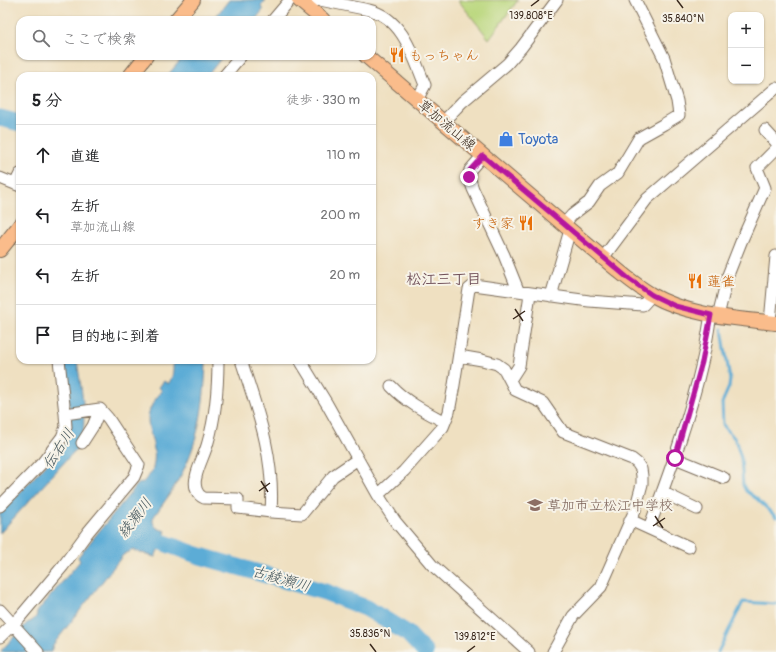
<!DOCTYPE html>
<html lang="ja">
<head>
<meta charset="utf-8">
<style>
  body { margin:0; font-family:Pangolin,"Klee One",sans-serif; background:#f6f6f6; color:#202124 }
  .controls { position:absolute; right:12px; top:12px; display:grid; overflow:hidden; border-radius:8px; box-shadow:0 1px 3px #0004 }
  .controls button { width:36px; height:36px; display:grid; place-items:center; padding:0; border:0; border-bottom:1px solid #e0e0e0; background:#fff; color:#202124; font:20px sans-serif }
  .stop { position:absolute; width:12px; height:12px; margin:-9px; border:3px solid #b5179e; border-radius:50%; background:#fff }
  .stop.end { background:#b5179e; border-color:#fff; box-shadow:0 1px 4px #0008 }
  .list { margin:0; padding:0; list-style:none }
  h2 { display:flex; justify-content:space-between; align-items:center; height:52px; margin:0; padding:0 16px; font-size:17px }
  h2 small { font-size:13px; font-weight:400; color:#757577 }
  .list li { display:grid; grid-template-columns:26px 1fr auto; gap:12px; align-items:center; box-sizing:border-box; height:60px; padding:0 16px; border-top:1px solid #e0e0e0 }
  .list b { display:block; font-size:15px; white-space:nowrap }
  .list p { margin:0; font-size:13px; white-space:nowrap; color:#757577 }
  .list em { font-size:13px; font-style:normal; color:#757577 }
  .icon { flex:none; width:22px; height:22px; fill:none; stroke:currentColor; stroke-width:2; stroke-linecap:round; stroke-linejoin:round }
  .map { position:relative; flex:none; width:776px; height:652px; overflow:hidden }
  .search { position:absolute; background:#fff; box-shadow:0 1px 3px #0004; left:16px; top:16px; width:360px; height:44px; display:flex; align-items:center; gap:10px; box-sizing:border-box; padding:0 14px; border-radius:12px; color:#757577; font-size:15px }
  .panel { position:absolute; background:#fff; box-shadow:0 1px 3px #0004; left:16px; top:72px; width:360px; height:292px; border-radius:12px }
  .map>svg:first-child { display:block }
  .green { fill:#bad77d; stroke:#7a804e }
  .water { fill:#5cacd6; stroke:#4c6b7a }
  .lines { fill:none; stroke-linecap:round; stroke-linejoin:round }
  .stream { stroke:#5cacd6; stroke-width:3 }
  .river { stroke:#5cacd6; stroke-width:17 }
  .minor-casing { stroke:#7a6a57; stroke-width:13 }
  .major-casing { stroke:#7a6a57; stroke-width:16 }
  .minor { stroke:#fff; stroke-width:11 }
  .major { stroke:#fabc8b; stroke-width:14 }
  .route { stroke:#b5179e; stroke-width:5 }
  .ticks { fill:none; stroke:#3b2a1e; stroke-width:1.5 }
  .labels { text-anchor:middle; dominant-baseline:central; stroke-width:4; stroke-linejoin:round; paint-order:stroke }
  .food-label { font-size:14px; fill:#c56008; stroke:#f7f3e8; text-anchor:start }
  .street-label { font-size:14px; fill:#3b2a1e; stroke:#f7f3e8 }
  .shop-label { font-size:14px; fill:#366cbe; stroke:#f7f3e8; text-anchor:start }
  .education-label { font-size:14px; fill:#785e54; stroke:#f7f3e8; text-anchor:start }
  .neighbourhood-label { font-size:15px; font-weight:bold; fill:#71515a; stroke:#f7f3e8 }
  .water-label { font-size:15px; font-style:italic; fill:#47585e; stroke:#f7f3e8 }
  .ticks-label { font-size:10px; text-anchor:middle; fill:#3b2a1e; stroke:#f7f3e8; stroke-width:4; stroke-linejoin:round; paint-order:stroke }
</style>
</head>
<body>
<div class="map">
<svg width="776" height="652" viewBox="0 0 776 652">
  <rect width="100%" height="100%" fill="#f7f3e8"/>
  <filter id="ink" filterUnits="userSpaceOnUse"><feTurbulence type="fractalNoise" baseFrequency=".025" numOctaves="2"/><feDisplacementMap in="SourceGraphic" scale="8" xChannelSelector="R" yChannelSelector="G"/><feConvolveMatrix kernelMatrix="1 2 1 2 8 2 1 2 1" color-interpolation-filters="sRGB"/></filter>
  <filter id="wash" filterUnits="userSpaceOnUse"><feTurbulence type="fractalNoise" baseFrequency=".012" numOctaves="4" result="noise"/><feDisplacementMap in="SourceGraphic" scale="16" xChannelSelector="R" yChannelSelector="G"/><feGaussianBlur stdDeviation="0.9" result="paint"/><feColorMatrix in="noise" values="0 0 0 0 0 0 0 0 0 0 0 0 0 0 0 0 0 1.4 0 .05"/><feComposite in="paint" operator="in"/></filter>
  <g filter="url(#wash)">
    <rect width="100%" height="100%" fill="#efe0c1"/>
    <path class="green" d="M458,0H518L489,39Z"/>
    <path class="water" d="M229,0H266L261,6L262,9L263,10L255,20H213Z
      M184,56H223L207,76H167Z
      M65,360H77C80,385 89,421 80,445L0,533V514L65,444L70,434L71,422Z
      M173,360H206C205,401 199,446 177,482C170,495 161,506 153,518C152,527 158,529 166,531L155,557L132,550L123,555L53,645L51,652H0L27,623C33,621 37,618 37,612L80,561L78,557L138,484L142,483C146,479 152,473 153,468C161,435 132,424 162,391L159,387L164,381L168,384C174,377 173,369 173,360Z"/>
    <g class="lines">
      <path class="stream" d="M722,329L730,380L729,387L722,403L723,425L735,439L741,458L743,485L746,491L757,499L776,517
        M718,652L743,602L776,604"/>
      <path class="river" d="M0,118L20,123
        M140,534L197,555L325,592L366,608L407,633L425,652"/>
    </g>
  </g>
  <g filter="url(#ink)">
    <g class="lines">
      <g class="minor-casing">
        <path id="minor" d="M306,6L314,1L320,0L369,10C403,18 413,56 425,85L417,100
          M273,20L290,0
          M224,76L241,56
          M443,122L462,102L507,64L521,48L557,0
          M765,130L776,142
          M483,155L470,170L469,177L473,189L504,255L518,290
          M0,178L20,186
          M15,184L20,174
          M564,224L572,215L589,202L600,186L618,173L639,138L664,124L679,115L677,101L664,58L635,0
          M603,258L647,199L776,88
          M551,296L570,230
          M718,316L728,275L741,242L765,188L757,168L776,149
          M770,322L776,256
          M459,356L482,360L497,364L504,369L515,390L543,403L563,432L632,459L637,463L641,469L642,476V484L635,510L601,587L573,616L553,652
          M218,360C218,388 216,415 208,442C205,454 198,466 196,477C194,485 196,495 204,498L238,499V508L271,512L302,514L333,476L358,459
          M241,360C258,412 275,457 271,512
          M300,360L327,404L378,495L395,521L432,565L529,652
          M510,380L519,366L530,294
          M391,386C406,402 426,412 445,422
          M82,443L93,426L100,409
          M675,458L724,478
          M662,492L697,509
          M378,495L404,471L443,427L449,412L454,385L469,289L474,285L589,301L643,305L652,295
          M0,506L43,462L62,437L66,427L65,414L59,360
          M630,520L689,547
          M649,528C669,474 689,420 702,363C706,347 708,331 711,315
          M0,610L38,652
          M0,637L20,617L63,566L88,532L134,477L139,465L108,418L100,409L65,414"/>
      </g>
      <g class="major-casing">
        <path id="major" d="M299,0L323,20
          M176,20L193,0
          M366,56L603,258C619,271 634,285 652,295C689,316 734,318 776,323
          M130,76L146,56
          M0,250L20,225"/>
      </g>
      <use href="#minor" class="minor"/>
      <use href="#major" class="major"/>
    </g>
  </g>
  <g class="lines" filter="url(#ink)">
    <path class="route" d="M469,177L470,170L483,156L629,279L652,295L675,306L711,315L702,362L675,458"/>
  </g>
  <path class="ticks" d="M677,0L683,8M531,6L539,0M515,309L523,321M513,319L525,311M261,481L268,492M259,491L270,483M655,516L663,528M653,526L665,518M370,644L376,652M467,652L475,646"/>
  <defs>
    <g id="restaurant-bare" transform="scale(1.2)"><path d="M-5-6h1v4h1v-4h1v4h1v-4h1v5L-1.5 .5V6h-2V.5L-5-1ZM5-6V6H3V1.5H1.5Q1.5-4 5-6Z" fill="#e8710a" stroke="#f7f3e8" stroke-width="2.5" paint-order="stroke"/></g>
    <g id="shop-bare" transform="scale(1.2)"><path d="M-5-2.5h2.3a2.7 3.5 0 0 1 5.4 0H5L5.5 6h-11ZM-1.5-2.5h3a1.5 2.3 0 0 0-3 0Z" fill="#3f7fe0" stroke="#f7f3e8" stroke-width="2.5" paint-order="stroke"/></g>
    <g id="school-bare" transform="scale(1.2)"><path d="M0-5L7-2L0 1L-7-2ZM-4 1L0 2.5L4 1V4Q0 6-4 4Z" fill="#8d6e63" stroke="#f7f3e8" stroke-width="2.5" paint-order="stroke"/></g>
  </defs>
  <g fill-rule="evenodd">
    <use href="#restaurant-bare" x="397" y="55"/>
    <use href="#shop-bare" x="506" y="139"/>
    <use href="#restaurant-bare" x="526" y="223"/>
    <use href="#restaurant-bare" x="695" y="281"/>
    <use href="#school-bare" x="535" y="505"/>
  </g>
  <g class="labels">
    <g class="food-label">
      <text x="409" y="55">もっちゃん</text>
      <text x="514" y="223" text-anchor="end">すき家</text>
      <text x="707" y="281">蓮雀</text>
    </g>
    <g class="street-label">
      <text transform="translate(447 125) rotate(40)">草加流山線</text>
    </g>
    <g class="shop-label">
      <text x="518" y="139">Toyota</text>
    </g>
    <g class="education-label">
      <text x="547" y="505">草加市立松江中学校</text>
    </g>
    <g class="neighbourhood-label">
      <text x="444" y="279">松江三丁目</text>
    </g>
    <g class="water-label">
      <text transform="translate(59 449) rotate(-57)">伝右川</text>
      <text transform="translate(135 518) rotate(-52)">綾瀬川</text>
      <text transform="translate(281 579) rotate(16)">古綾瀬川</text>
    </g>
  </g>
  <g class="ticks-label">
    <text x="531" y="19">139.808°E</text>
    <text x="683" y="22">35.840°N</text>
    <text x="370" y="637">35.836°N</text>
    <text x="475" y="640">139.812°E</text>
  </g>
</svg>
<div class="controls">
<button>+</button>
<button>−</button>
</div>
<div class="stop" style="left:675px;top:458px"></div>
<div class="stop end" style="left:469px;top:177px"></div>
<div class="search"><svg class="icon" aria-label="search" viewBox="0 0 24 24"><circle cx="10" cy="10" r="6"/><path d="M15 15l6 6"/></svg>ここで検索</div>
<section class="panel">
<h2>5 分<small>徒歩 · 330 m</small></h2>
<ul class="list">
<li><svg class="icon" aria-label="ahead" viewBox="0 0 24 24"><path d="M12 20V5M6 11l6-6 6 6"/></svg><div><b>直進</b></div><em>110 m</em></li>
<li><svg class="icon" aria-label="left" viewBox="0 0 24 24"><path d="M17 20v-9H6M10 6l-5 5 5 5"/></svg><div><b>左折</b><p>草加流山線</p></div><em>200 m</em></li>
<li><svg class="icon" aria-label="left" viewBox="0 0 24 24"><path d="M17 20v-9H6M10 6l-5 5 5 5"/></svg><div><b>左折</b></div><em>20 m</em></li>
<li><svg class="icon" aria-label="arrive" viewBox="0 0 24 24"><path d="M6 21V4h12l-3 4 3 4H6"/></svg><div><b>目的地に到着</b></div></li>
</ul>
</section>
</div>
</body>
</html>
